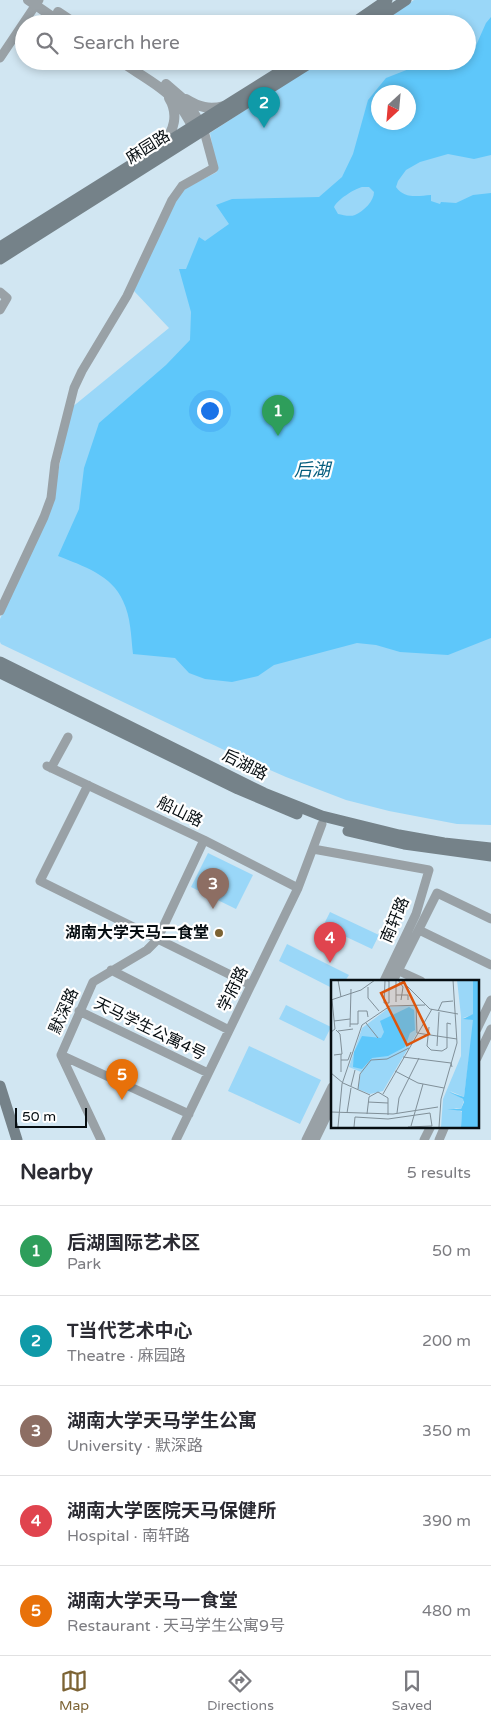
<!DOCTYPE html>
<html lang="en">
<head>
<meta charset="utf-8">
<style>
  body { margin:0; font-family:"Varela Round","Noto Sans SC",sans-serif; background:#f2f2f3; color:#2b2b33 }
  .compass { position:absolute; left:371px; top:85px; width:45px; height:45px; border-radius:50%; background:#fff; box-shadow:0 2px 8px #0003; rotate:206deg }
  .scale { position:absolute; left:15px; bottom:12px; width:72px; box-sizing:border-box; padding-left:5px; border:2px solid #060d11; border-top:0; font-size:14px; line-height:18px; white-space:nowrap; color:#060d11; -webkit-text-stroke:4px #fff; paint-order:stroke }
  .you { position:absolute; left:209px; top:410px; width:18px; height:18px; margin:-12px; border:4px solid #fff; border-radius:50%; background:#1a73e8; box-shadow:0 0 0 8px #1a73e833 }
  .badge { display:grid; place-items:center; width:32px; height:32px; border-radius:50%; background:#7c6334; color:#fff; font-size:16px; font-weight:700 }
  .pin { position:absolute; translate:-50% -41px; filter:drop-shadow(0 1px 2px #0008) }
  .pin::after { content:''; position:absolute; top:26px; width:18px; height:15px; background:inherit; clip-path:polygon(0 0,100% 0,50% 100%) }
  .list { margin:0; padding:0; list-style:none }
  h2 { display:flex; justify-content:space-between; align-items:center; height:65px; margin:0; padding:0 20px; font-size:21px }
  h2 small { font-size:16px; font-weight:400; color:#7c7c81 }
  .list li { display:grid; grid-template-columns:32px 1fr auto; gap:15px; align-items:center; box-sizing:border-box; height:90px; padding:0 20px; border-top:1px solid #e1e1e2 }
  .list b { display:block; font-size:19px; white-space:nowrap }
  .list p { margin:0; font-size:16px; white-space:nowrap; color:#7c7c81 }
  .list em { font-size:16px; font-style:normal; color:#7c7c81 }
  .icon { flex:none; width:28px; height:28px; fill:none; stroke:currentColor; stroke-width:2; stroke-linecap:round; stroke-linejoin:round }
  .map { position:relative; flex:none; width:491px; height:1140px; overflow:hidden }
  .search { position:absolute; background:#fff; box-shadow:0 2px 8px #0003; left:15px; right:15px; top:15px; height:55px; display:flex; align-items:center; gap:12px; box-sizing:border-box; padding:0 18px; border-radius:28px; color:#7c7c81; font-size:19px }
  .sheet { height:515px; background:#fff }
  nav { display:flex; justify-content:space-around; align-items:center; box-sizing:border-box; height:70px; border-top:1px solid #e1e1e2; background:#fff; font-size:14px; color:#7c7c81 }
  nav a { display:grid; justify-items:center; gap:2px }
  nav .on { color:#7c6334 }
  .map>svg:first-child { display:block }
  .green { fill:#9ad7f8; fill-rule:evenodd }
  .water { fill:#5ec7fa; fill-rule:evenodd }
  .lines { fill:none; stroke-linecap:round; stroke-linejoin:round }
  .minor { stroke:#99a1a6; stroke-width:9 }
  .tertiary { stroke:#99a1a6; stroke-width:10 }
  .secondary { stroke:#758289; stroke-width:11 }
  .poi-dot { fill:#7c6334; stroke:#fff; stroke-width:2 }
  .labels { text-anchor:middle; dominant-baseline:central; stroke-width:4.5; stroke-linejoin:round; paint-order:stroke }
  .street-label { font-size:16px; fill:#060d11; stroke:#fff }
  .poi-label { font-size:16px; font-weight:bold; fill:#060d11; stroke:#fff; text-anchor:end }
  .water-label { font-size:18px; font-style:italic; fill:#045d7e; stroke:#fff }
  .inset-road { fill:none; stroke:#808f98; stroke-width:1 }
  .view { fill:#dd550c; fill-opacity:0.15; stroke:#dd550c; stroke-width:2.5 }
  .inset-edge { fill:none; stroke:#060d11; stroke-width:2.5 }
</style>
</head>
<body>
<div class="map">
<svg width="491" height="1140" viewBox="0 0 491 1140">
  <rect width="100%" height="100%" fill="#d1e6f2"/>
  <path class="green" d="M414,0H491V825L457,824L389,811L346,800L286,777L222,749L1,644L0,642V619L50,512L71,408L169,328L134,291L166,217L184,189L217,172L210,133L320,61H467V24H378ZM378,92H408V122H378Z
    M208,853L253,875L236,909L191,887Z
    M330,912L379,935L372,949L323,926Z
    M287,944L349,975L345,981H332V988L279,961Z
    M286,1005L331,1027L324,1041L279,1019Z
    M249,1046L321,1080L300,1124L228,1091Z"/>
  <path class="water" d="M491,17V155L474,159L448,154L420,162L406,170L398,181L396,187C404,199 418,196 431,195V201L440,204L441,202L456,203L473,195L491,193V638L448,655L400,652L376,645L357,643L274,665L258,676L232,682L205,679L189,673L175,658L133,654C131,637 131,617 123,601C112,575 83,566 58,556L79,509L84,468L99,423L166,365L190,340L191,312L179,269H186L199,237L205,241L229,224L216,205L232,199L319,197L342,177L353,154L368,100L386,78L427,62L467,61L470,59L486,23ZM378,92H408V122H378ZM362,187H369L374,192C374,201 364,211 355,215C350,217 343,215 338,214L334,207C337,200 354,189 362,187Z"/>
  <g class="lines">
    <path class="minor" d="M0,58L39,0
      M0,292L7,298L0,310
      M0,611L44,517L51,498L55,463L74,388L82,371L127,296L172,200L182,186L214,168L204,131
      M47,766L204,840L298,888
      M51,768L68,737
      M88,785L40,881L251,985
      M313,849L429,870L416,914L384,981
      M419,930L491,965
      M111,970L229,1030
      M399,971L421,981
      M393,981L437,893L491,919
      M79,1011L208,1073
      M477,1029L491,1000
      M61,1055L189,1114
      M477,1058L491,1029
      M101,1140L61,1055L93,982L147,950L157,940L204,840
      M176,1140L298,888L322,824
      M306,1140L332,1087
      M315,1140L332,1105
      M424,1140L431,1126
      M439,1140L445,1126"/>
    <path class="tertiary" d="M28,0L63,24
      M58,12L76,24
      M120,61C140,75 164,87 180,106C186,114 191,124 196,133
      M166,84L188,103L203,128
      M186,99C199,107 209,110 224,106
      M163,144C174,131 179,114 169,98"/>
    <path class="secondary" d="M352,24L387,0
      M370,24L406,0
      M0,247L297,61
      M0,259L313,61
      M0,662L264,793L322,816L399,835L444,843L491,848
      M0,673L238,789L297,814
      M348,831L404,844L491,856
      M0,1086L17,1140"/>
  </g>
  <circle class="poi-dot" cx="219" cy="933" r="5"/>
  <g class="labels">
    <g class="street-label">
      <text transform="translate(148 147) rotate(-32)">麻园路</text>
      <text transform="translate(245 765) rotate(27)">后湖路</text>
      <text transform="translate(180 812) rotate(26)">船山路</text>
      <text transform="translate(395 920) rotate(-67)">南轩路</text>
      <text transform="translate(233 989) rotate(-64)">学府路</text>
      <text transform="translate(64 1011) rotate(-66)">默深路</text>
      <text transform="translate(150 1029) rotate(26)">天马学生公寓4号</text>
    </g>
    <g class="poi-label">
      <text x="209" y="933">湖南大学天马二食堂</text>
    </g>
    <g class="water-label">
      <text x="312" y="470">后湖</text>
    </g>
  </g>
  <g transform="translate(331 980)">
    <rect width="148" height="148" fill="#d1e6f2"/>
    <path d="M126,0H142L143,34L132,38L143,40L133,117L119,111L133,120L130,129L123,128L131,132L130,147H110L112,119L130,76V36ZM84,25L86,53L52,111L39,114L27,109L30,92L18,87L31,48L59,27Z" fill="#9ad7f8"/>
    <path d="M142,0H148L147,147H130L131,131L116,129H130L133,122L132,119L118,112L133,117L142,40L132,39L142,34ZM78,27L83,30L84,50L79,53L74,67L57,76L41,78L31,89L22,87L23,72L31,56L50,58L53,52L49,41Z" fill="#5ec7fa"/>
    <path class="inset-road" d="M7,0L10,17M50,0L58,1V23H53L54,1M65,0V22M67,0L72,7L70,20M70,0L99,29L127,34M37,7V18L48,31M65,15H77V20M0,20L30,10L44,0M85,25L86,53L126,59M107,31L111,22L122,21M3,41L19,39M35,43L47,58M19,44H27V31H36L37,37M19,47L20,9M98,47L96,66L100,70L111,71L116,68V43L120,44M7,51L22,49M0,52L4,49L1,20M106,66L108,32M10,74V92M3,75L11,74L9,54L5,50M72,77L120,83L121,87M10,80H17L20,72M64,91L87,103L113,108M0,93L12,103L39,115M20,106L24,90M27,109L29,94L40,80L56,79L78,68M52,114L101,29M37,122L57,123M0,132L62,134L107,127M16,133L20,108M66,133L68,118L88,78M36,134L38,117L47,112L57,118V135M80,146L92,104M7,147L11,104L31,45L59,26L94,25M23,147L24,137L57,139L99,133L101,146L77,147M108,147L110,119L126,63L122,0"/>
    <path class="view" d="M73,2L98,54L76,65L50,13Z"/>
    <rect width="148" height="148" class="inset-edge"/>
  </g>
</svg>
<svg class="compass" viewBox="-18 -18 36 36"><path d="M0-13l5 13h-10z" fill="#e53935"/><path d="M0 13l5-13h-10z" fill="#7c7c81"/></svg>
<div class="scale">50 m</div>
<div class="you"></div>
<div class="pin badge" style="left:278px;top:436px;background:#2e9e5b">1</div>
<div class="pin badge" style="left:264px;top:128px;background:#0f9aa8">2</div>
<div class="pin badge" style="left:213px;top:909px;background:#8d6e63">3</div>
<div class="pin badge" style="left:330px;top:963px;background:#e0444e">4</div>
<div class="pin badge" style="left:122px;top:1100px;background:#e8710a">5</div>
<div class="search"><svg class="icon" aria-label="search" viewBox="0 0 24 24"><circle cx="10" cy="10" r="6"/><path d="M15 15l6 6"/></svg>Search here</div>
</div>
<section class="sheet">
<h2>Nearby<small>5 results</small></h2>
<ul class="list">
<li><span class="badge" style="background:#2e9e5b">1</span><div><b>后湖国际艺术区</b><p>Park</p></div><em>50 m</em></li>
<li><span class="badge" style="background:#0f9aa8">2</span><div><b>T当代艺术中心</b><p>Theatre · 麻园路</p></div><em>200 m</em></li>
<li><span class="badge" style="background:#8d6e63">3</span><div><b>湖南大学天马学生公寓</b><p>University · 默深路</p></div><em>350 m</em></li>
<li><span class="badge" style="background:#e0444e">4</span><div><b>湖南大学医院天马保健所</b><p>Hospital · 南轩路</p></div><em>390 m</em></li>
<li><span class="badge" style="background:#e8710a">5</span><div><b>湖南大学天马一食堂</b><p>Restaurant · 天马学生公寓9号</p></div><em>480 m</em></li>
</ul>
</section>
<nav>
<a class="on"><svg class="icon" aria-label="map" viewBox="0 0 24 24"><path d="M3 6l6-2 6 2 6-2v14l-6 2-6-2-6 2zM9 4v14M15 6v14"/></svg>Map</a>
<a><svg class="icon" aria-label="directions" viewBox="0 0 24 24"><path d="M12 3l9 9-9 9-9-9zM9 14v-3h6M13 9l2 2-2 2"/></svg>Directions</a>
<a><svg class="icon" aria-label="saved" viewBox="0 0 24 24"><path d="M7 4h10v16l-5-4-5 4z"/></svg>Saved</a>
</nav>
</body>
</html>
